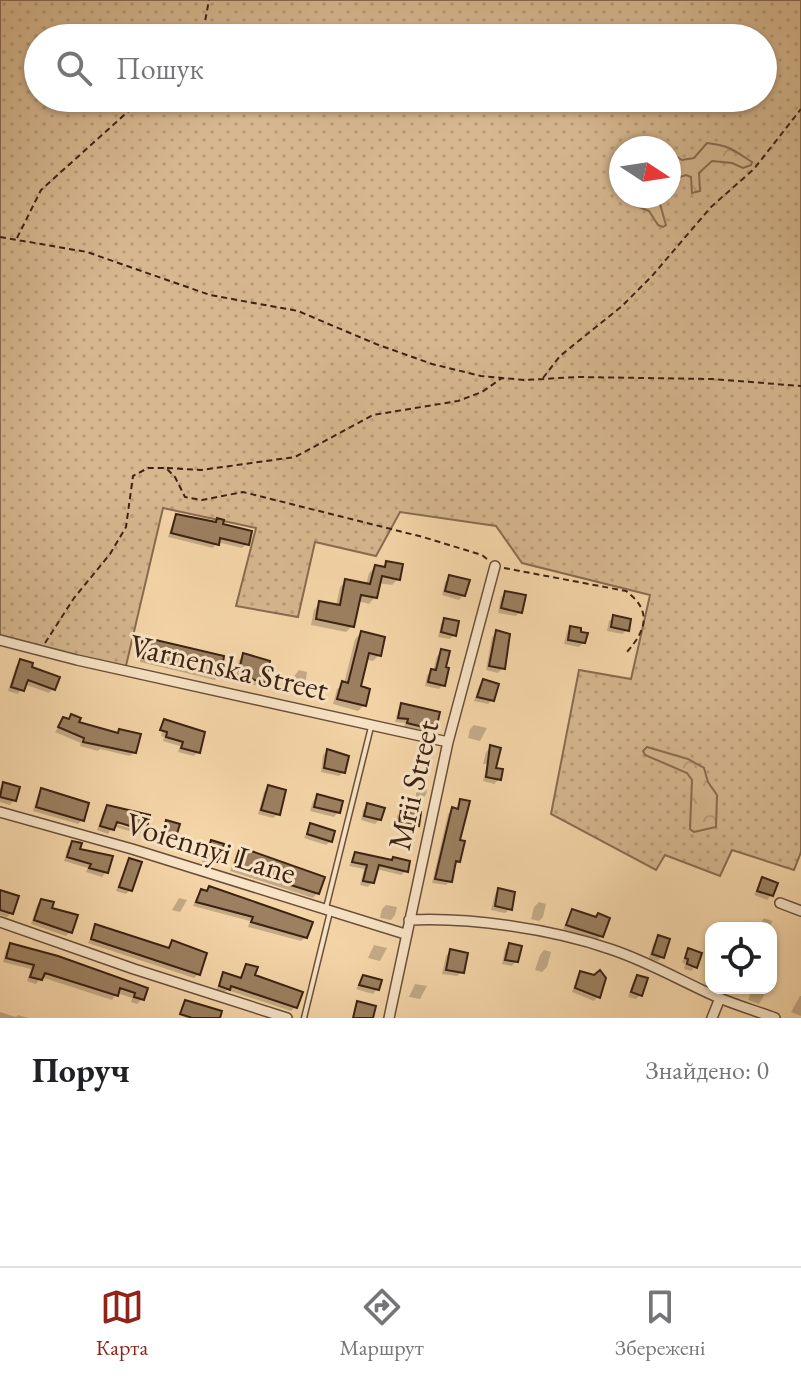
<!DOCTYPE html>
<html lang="uk">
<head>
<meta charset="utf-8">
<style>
  body { margin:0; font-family:"EB Garamond",serif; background:#f2f2f2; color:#202124 }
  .controls { position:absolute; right:24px; bottom:24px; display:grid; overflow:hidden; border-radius:16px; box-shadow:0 2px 6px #0004 }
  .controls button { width:72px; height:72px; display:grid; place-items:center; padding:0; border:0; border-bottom:2px solid #e0e0e0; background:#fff; color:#202124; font:40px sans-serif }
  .compass { position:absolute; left:609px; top:136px; width:72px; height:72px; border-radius:50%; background:#fff; box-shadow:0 2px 6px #0004; rotate:102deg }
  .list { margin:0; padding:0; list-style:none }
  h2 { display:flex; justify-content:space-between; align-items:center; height:104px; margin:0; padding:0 32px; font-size:34px }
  h2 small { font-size:26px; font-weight:400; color:#757577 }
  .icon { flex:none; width:44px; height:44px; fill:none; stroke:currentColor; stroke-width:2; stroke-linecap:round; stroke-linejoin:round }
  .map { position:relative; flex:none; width:801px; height:1018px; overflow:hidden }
  .search { position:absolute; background:#fff; box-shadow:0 2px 6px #0004; left:24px; right:24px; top:24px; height:88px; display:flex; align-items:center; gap:20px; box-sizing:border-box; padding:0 28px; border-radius:44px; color:#757577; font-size:30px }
  .sheet { height:248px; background:#fff }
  nav { display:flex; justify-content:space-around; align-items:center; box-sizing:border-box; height:112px; border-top:2px solid #e0e0e0; background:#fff; font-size:22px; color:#757577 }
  nav a { display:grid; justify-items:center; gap:4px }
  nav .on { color:#8f2418 }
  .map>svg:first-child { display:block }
  .green { fill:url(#green-dots); stroke:#896c50; stroke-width:2; fill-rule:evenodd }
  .forest { fill:url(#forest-crowns); stroke:#896c50; stroke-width:2 }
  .shadow { fill:#0003 }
  .building { fill:#9c8061; stroke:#3c2212; stroke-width:2 }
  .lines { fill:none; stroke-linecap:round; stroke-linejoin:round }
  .lane-casing { stroke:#6a4f38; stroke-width:7 }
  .street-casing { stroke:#6a4f38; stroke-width:12 }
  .path { stroke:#3c2212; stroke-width:2; stroke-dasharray:6 4; stroke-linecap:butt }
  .lane { stroke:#f8e4c7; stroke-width:4 }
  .street { stroke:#f8e4c7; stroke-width:9 }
  .labels { text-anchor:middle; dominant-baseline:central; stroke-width:6; stroke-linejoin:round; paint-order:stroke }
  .street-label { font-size:32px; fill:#3c2212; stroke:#f8e4c7 }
</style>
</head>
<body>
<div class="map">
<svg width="801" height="1018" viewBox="0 0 801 1018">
  <defs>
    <pattern id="green-dots" width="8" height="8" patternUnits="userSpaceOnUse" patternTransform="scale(2)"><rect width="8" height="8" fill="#d6b78f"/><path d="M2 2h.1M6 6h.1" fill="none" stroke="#b99d7a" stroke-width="1.8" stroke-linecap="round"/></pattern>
    <pattern id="forest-crowns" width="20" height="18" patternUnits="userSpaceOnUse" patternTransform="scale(2)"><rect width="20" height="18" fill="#d6b78f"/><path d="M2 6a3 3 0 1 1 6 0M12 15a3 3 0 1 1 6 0" fill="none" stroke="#b99d7a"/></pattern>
  </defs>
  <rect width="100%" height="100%" fill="#f5d6a9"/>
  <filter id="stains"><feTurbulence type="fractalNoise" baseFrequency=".0025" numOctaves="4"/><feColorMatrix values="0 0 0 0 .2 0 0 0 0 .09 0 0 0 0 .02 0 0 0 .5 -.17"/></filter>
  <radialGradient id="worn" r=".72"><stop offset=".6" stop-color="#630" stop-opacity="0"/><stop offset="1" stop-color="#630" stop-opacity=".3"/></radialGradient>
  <path class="green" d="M0,0H801V852L794,870L732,850L720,876L665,855L656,870L551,814L579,670L631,679L650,595L522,563L496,526L400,512L376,556L315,542L298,617L236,606L256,528L163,508L125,670L0,640ZM38,38H763V98H38ZM621,148H669V196H621Z"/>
  <path class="forest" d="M707,143C731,146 733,150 752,162L751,165L743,168L732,163L712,161L699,173L700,191L692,193L691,177L686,175L680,177L669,191V152L682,160L694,158Z
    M629,196H664L660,204L666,225L663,227L658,225L649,211L629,203Z
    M647,747L688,759L704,768L708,782L717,795L716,827L694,832L690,829L692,780L687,773L645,755L643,751Z"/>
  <path class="shadow" d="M177,516L214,524L217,520L247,544L242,548L217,542L213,548L168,537L173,521Z
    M387,563L398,579L392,585L378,583L375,597L369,604L358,601L352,626L346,632L311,625L314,610L320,603L336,606L340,587L346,581L366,585L369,573L375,567L382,568Z
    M450,577L463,595L459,600L442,595L445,582Z
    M506,593L520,612L516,616L498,613L501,597Z
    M614,617L627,630L622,634L607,631L609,621Z
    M445,620L454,635L450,639L438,637L441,624Z
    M571,628L584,642L579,647L564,644L567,632Z
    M361,633L379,655L373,661L365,659L358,688L364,705L358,711L333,704L337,689L344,684L355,639Z
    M496,633L503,668L498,673L486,670L492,637Z
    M144,639L221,658L219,676L215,680L140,662L142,653L138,652L140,643Z
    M442,652L443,685L439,689L425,686L427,675L433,671L437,656Z
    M243,656L264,682L259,686L248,683L249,678L236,675L239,660Z
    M20,662L30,669L53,689L49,693L24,684L18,694L8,691L16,666Z
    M299,670L307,672L305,685L300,689L292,688L295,675Z
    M483,681L492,700L488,704L474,701L479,686Z
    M402,706L435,724L421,731L404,727L405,723L395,722L398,710Z
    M72,716L76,723L116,734L120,731L135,752L130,756L100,749L98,751L80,746L81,743L55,732L63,720L67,721Z
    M164,722L198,752L194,756L178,752L180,746L163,741L164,737L161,736Z
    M474,725L487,728L480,741L468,738L470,729Z
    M491,747L499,779L494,784L483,781L487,764H483L486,752Z
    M327,751L343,772L339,776L321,772L323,755Z
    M4,784L14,800L10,805L0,802V788Z
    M269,788L278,814L273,818L258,814L264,792Z
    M421,789H427L426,795L422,799H416V793Z
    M42,791L82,820L78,824L33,811L38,795Z
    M317,796L338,812L334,817L310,811L313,801Z
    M461,801L458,861L453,866L450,881L446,885L432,883L448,814L452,810H456Z
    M368,806L380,819L375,824L361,820L363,810Z
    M107,807L106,821L142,832L139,834L113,826L108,834L97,830L103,812Z
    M402,811L417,826L412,830L395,827L397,816Z
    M166,822L173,839L169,843L159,840L162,827Z
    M311,825L331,841L326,845L304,838Z
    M212,842L216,861L212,865L202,862L207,846Z
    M72,843L106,872L102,877L86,872L88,868L64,861L68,847Z
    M241,849L317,893L313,898L230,871L237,853Z
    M355,854L391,861L406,871L401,875L376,869L372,882L368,887L360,885L364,869L349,866Z
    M130,861V890L126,894L116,891L126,865Z
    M762,879L771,895L767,900L754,895Z
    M209,888L306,937L301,941L248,927L250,921L193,906L197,896Z
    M499,890L510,909L505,913L491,910L495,894Z
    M0,893L11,913L7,917L0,915Z
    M179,898L187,900L180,912L172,910Z
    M41,901L70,932L66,936L31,924L37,905Z
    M539,902L546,904L543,917L539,921L531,919L534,907Z
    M386,905L397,907L395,915L391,920L380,918L382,909Z
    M572,912L601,936L597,940L563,929Z
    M764,918L772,921L770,928H758Z
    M96,926L167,950L173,942L199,973L194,978L88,943Z
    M659,938L662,957L658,961L649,958L654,942Z
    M374,945L387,948L380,961L368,958Z
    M510,945L516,961L512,966L502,964L505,949Z
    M11,946L145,989L142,999L137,1004L131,1002L132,998L117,993L112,1000L41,977L36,984L27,981L31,969L3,962L6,950Z
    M544,950L551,952L547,967L542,972L535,970L540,955Z
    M689,950L695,967L691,971L684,969L685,964L682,962Z
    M450,951L462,972L457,976L442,974L446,956Z
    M246,966L253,976L295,1007L291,1011L227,990L224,993L216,990L224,974L239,979Z
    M581,973L598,996L594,1001L572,992L577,977Z
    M363,977L377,989L373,994L356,989Z
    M637,977L640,995L636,999L628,997L633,982Z
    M415,984L427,986L420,999L409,997Z
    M752,988H768L759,1004L748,1000Z
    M800,996H801V1016L791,1012Z
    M0,1012L16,1017L18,1015L28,1018H0Z"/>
  <path class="building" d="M176,514L216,522L217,518L224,520L223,524L252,531L249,545L220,538L219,545L171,533Z
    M386,561L403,564L400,580L382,576L377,598L361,595L354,627L316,619L319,601L340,605L345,579L370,584L375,565L385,567Z
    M449,575L470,580L465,596L445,591Z
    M505,591L526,595L522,613L501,608Z
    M613,615L631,619L629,631L611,627Z
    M444,618L459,621L456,636L441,632Z
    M570,626L581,628V632L588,633L585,643L568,640Z
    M496,630L510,634L505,669L489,666Z
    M361,631L385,637L381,656L369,653L361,686L370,689L366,706L337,699L342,681L348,683Z
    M143,637L224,656L221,676L143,658L146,649L141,648Z
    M441,649L450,651L446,667L449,668L445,686L428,682L431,669L436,670Z
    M243,653L270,661L266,683L251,679L252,674L239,671Z
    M20,659L33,663L32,667L60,677L55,690L28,680L24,691L11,687Z
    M483,679L499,684L494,701L477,697Z
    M401,703L440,712L437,725L428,724L427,728L407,723L408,719L398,718Z
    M71,714L81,718L79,722L118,733L119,729L141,734L136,753L83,742L84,738L58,727L63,717L69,719Z
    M164,719L205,732L200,753L181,748L183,742L166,737L167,732L160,730Z
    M490,745L501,748L496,768L503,769L501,780L486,777Z
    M327,749L349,756L345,773L324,768Z
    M3,782L20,787L16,801L0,797Z
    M268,785L286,790L280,815L261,810Z
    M41,788L89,803L84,821L36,807Z
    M317,794L343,801L340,813L314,807Z
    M460,799L470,801L460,840L465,841L460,862L456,861L452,882L435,879L452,807L458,809Z
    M367,803L385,808L381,820L364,816Z
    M107,805L150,815L146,831L117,822L114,830L100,826Z
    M401,809L421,812L419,826L399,823Z
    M166,820L180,824L175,840L162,836Z
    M310,823L335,831L332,842L307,834Z
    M211,840L224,844L218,862L206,858Z
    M72,841L82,843L80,849L113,856L108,873L89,868L91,864L67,857Z
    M240,847L325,877L319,894L234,867Z
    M355,852L392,860L393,857L410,861L408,872L379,865L374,883L363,881L367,865L352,862Z
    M129,858L142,862L132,891L119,887Z
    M762,877L778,883L773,896L757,891Z
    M209,886L313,922L307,938L251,922L253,917L196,902L201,889L207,891Z
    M498,888L515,892L512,910L495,906Z
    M0,890L19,896L13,914L0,910Z
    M41,899L54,902L52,908L78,915L72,933L34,920Z
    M572,909L596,917L598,913L610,918L603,937L566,925Z
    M95,924L169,948L172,940L207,953L200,975L91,939Z
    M658,935L670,939L664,958L652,954Z
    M10,943L58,956L148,988L144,1000L134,997L135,993L120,988L118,996L45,973L42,980L30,977L34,965L6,958Z
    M509,943L522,946L518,962L505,960Z
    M688,948L702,953L697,968L687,964L688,959L685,958Z
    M450,949L468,953L464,973L446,970Z
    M246,964L258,967L255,975L303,992L297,1008L231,986L230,990L219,986L223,972L241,978Z
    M600,970L606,978L600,998L575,988L580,971L594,975Z
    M363,975L382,980L379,990L359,985Z
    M637,975L648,978L642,996L631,992Z
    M185,1000L222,1011L220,1018H192L180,1014Z
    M357,1001L376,1006L373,1018H353Z"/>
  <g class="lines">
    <g class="lane-casing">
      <path id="lane" d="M326,908L371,727
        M304,1018L330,912"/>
    </g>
    <g class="street-casing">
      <path id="street" d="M0,640L77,660L448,742
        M0,812L132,849L405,934
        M780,903L801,911
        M409,920C470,917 552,929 610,949C647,961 681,981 717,997C736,1005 756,1011 775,1018
        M0,922L134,969L287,1018
        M389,1018L448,742L495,566
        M712,1018L720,998"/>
    </g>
    <path class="path" d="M197,38L204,27L209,0
      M0,237L87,252L210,295L298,311L376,344L432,364L481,376L524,380L578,377L712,379L801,386
      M17,238L41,190L143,98
      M543,378L560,356L622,306L652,276L711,207L754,169L801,109
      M167,468L201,470L295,457L373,415L458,401L482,392L502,378
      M504,568L626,591C653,611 646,631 626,653
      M45,643L74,598L110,554L126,527L133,476L148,468H166L175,477L185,497L202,500L243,492L423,537L482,555L488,560"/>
    <use href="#lane" class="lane"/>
    <use href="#street" class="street"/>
  </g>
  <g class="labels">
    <g class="street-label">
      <text transform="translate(229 667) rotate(13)">Varnenska Street</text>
      <text transform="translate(413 785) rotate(-77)">Mrii Street</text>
      <text transform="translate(211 848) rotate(17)">Voiennyi Lane</text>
    </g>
  </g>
  <rect width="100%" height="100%" filter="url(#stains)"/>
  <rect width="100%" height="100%" fill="url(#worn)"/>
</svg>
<div class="controls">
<button><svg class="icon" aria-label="locate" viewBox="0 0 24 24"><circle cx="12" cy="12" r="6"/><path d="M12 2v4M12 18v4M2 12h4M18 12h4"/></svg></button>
</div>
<svg class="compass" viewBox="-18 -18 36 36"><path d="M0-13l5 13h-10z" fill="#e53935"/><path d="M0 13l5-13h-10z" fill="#757577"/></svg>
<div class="search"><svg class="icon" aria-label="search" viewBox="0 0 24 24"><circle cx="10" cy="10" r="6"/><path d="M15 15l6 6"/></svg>Пошук</div>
</div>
<section class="sheet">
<h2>Поруч<small>Знайдено: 0</small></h2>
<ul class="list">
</ul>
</section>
<nav>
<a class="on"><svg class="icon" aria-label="map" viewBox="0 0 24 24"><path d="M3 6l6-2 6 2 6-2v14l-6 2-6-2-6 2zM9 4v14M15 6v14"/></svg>Карта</a>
<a><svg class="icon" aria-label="directions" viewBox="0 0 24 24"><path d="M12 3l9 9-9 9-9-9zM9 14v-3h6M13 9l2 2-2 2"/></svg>Маршрут</a>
<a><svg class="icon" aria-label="saved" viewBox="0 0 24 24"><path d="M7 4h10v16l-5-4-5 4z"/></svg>Збережені</a>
</nav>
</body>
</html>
